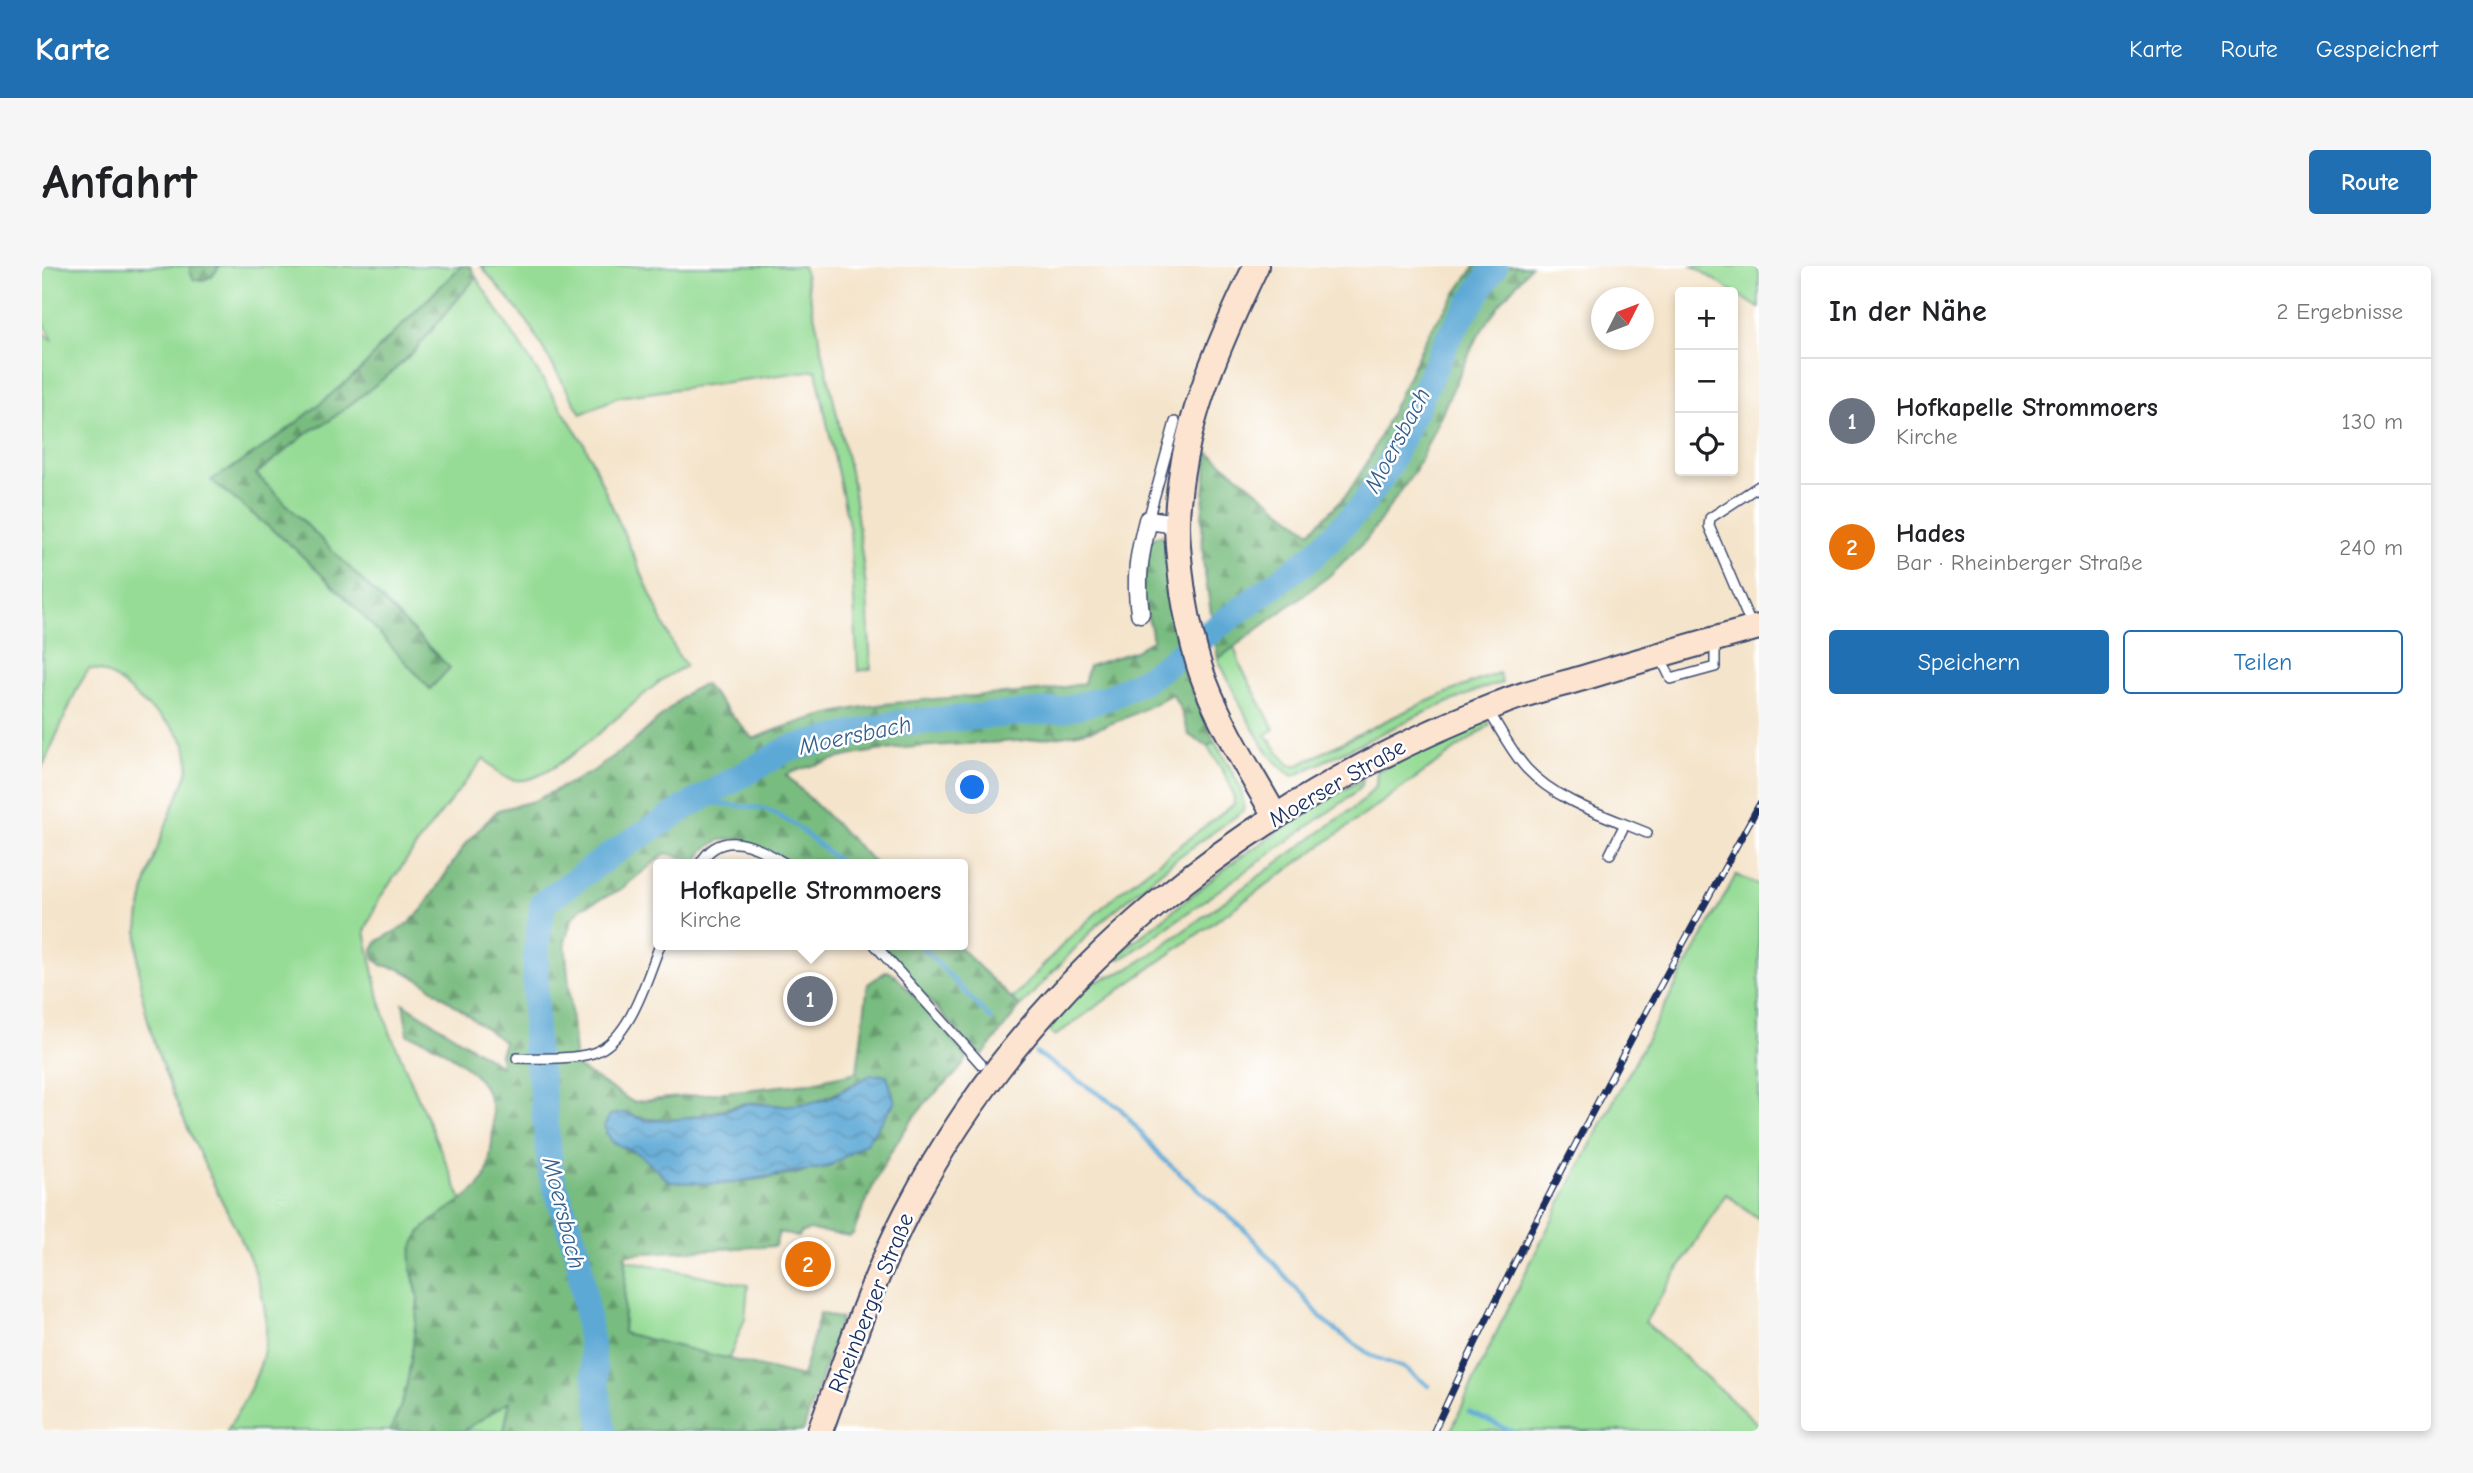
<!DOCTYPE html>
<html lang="de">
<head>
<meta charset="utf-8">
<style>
  body { margin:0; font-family:"Comic Neue",sans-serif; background:#f6f6f6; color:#202124 }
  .controls { position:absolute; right:21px; top:21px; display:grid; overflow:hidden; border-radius:7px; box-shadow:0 4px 10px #0003 }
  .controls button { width:63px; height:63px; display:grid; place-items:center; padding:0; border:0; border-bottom:2px solid #e0e0e0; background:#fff; color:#202124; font:35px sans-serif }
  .compass { position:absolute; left:1549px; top:21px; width:63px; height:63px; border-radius:50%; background:#fff; box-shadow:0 4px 10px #0003; rotate:48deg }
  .you { position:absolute; left:931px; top:522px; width:24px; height:24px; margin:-18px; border:5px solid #fff; border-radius:50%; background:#1a73e8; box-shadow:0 0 0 10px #1a73e833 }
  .badge { display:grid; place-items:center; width:46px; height:46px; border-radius:50%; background:#1f6fb2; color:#fff; font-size:23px; font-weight:700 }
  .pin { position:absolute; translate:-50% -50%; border:4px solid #fff; box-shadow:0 2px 7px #0006 }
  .popup { position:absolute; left:611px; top:593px; width:315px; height:91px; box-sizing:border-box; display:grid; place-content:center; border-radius:7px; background:#fff; filter:drop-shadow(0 2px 5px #0005); font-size:23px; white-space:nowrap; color:#757577 }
  .popup b { font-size:26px; color:#202124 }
  .popup::after { content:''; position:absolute; left:50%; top:100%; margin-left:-14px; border:14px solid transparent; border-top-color:#fff }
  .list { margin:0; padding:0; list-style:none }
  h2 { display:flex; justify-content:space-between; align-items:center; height:91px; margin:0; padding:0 28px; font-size:30px }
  h2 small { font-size:23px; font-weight:400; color:#757577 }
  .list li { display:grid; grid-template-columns:46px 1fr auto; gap:21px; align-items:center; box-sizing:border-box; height:126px; padding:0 28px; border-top:2px solid #e0e0e0 }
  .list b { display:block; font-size:26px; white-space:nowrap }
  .list p { margin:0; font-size:23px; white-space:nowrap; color:#757577 }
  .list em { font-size:23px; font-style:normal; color:#757577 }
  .actions { display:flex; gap:14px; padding:21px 28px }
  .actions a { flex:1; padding:16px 0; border:2px solid #1f6fb2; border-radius:7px; text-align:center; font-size:24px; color:#1f6fb2 }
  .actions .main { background:#1f6fb2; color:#fff }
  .icon { flex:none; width:38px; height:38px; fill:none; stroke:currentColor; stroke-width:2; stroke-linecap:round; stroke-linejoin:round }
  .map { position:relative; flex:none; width:1717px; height:1165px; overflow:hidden; border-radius:7px }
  header { display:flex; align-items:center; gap:42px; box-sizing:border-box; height:98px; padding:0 35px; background:#1f6fb2; color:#fff }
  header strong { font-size:33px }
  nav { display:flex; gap:38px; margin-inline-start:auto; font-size:24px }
  .intro { display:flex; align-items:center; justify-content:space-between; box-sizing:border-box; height:168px; padding:0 42px }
  h1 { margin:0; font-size:49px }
  .button { padding:18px 32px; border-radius:7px; background:#1f6fb2; color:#fff; font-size:24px; font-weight:700 }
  main { display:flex; gap:42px; padding:0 42px }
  aside { flex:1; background:#fff; border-radius:7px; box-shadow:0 4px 10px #0003 }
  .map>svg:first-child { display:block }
  .green { fill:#96dc96; stroke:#58867a; stroke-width:2 }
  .forest { fill:url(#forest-firs); stroke:#4a766e; stroke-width:2; fill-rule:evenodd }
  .water { fill:url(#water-waves); stroke:#3c6c9a; stroke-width:2 }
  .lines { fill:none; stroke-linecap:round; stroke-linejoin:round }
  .stream { stroke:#5da9d6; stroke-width:4.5 }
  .river { stroke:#5da9d6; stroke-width:26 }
  .lane-casing { stroke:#3c4a6e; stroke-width:12 }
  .street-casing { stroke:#3c4a6e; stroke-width:21 }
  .secondary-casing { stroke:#3c4a6e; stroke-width:28 }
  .lane { stroke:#fff; stroke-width:9 }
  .street { stroke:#fff; stroke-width:18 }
  .secondary { stroke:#fde4d0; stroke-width:24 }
  .rail-casing { stroke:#1b2f5e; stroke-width:7 }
  .rail { stroke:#fff; stroke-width:4.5; stroke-dasharray:13; stroke-linecap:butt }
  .labels { text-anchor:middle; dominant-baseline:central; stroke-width:5; stroke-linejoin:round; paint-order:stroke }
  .street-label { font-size:23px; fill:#1b2f5e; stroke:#fff }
  .water-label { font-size:24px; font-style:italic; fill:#35608e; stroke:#fff }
</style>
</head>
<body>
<header>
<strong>Karte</strong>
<nav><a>Karte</a><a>Route</a><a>Gespeichert</a></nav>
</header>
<div class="intro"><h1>Anfahrt</h1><a class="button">Route</a></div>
<main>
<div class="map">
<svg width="1717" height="1165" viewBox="0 0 1717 1165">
  <defs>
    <pattern id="forest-firs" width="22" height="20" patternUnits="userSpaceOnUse" patternTransform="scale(1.75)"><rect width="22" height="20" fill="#78bc7f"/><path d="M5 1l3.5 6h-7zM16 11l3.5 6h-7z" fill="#62996b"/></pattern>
    <pattern id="water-waves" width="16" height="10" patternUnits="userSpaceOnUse" patternTransform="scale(1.75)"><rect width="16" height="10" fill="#5da9d6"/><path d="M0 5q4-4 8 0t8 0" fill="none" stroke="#4c8ab1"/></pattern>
  </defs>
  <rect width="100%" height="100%" fill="#fff"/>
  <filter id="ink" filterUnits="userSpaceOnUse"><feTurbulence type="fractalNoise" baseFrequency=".0143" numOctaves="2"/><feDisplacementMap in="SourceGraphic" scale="14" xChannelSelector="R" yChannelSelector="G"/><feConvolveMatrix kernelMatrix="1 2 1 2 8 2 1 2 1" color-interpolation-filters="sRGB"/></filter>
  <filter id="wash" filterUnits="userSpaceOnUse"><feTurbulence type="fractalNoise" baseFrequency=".00686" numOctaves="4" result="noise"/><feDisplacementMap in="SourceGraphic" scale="28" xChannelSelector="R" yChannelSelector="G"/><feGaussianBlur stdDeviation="1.57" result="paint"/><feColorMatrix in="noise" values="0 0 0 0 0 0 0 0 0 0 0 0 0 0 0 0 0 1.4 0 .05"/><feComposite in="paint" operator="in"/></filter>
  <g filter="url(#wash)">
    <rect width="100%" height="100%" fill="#f4e4cb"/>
    <path class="green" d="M0,0H148V6L170,11L178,0H419L336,83C325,100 309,112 294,125C255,158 215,188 171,213L214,208L269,164L287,155L350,106L374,83L434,11L543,179L634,386L644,400C635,405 624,410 616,417C587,439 516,510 482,514C462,516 454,505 442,492L382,569L337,633L323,665L337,732L348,766L420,934L379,965L369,1003L376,1031L370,1087L363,1131L348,1165H185C200,1138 219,1109 223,1078C231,1023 195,967 172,919C143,857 103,774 97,705C95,684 95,658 100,637C106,604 119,572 131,541C136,529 144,515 146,502C147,496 146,486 144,481C137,462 114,448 100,436C85,423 68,403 47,403L36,421L0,502V67L11,75L0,53Z
      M439,0H761L811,219L825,329L829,403L816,405L808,265L774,104L576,131L539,148L485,55Z
      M1651,0H1717V42Z
      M1192,381L1199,401L1232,463L1224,469L1247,499H1257C1322,465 1387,431 1457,407L1460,417L1439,423L1379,448L1252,510C1222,498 1191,422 1176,393Z
      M1445,454L1448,459L1013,770L1003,761L1043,720L1086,703L1108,689L1321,535L1334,519L1335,505Z
      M1173,476C1183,496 1205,522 1201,545L1135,592L1056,658L978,741L970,733L1026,673L1075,628L1192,538C1193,518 1175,497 1165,480Z
      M1321,513L1320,519L1309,530L1089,687L1079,693L1073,691L1194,594L1284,534Z
      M1694,609L1717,619V953L1684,928L1603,1056L1715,1157L1717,1165H1409C1494,974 1594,792 1694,609Z
      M584,994L706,1019L703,1052L687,1093L581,1067Z
      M468,1134L462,1165H421Z"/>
    <path class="forest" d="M148,0H178C170,10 166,16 152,14L148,6Z
      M419,0H428L434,11L374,83L350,106L287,155L269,164L214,208L408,402L388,423L315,343L251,281L169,214C214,189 254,159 293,125C309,112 325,100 336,83Z
      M1433,0H1489L1457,39L1434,73L1373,205L1324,274L1287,310L1176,393L1161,295L1160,252L1166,186L1268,266L1305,228L1325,197L1387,66Z
      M1124,269L1127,330L1142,406L1173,476L1165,480L1147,469L1138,442L1130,428C1100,445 1070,460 1036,467C955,483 870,473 790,494C774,499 758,502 744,509L834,598H747L696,573L679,574L663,583L655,596L624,587L578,624L539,642L530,653L523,675L534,800L591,836L766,817L815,806L826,718L845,705L852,708L893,753L925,792C916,811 894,823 881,840C849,878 829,921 811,968L808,970L768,964L758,967L756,971L737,966L733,980L584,988L581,1067L760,1111L778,1047L799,1053L761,1165H462L468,1135L421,1165H348C365,1133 369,1098 373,1062C374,1052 377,1041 376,1031C375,1017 367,1004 369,989C374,952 420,942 441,915C447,907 447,894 449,884C455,841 450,819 414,793C399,782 384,773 366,769L361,737L459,800L458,788L462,776L380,715L358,703L340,699L332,692L331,684L336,675L366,658L380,644L424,577L456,544L492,535L550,506L590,477L646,426L662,418L711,473C788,440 850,436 932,430C971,427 1006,426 1042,417L1047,400L1093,385L1110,374C1112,361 1101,345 1100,331C1099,314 1105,293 1107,276L1114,270ZM808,819L835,861L824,877L755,908L680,918L629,916L597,888L582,847C630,863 658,848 704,837C716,835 729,840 742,840C768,839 786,833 808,819Z
      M837,679H915L978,741L941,789L933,785Z"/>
    <path class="water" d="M828,809H845L853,836L824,877L786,901L680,918L628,916L597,888L570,876L562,861L568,849L582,847L605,855L638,853L674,847L707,837L741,840L767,837L786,833Z"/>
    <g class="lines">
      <path class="stream" d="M655,535L724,543L753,559L800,598
        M878,679L949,753
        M994,787L1078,842L1120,892L1205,966L1285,1058L1330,1090L1362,1102L1387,1120
        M1427,1146L1469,1165"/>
      <path class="river" d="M561,1165L536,987L509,908L499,815L493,781L494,684L501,637L568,589L644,541L746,483L858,457L1021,444L1068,431L1107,411L1271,290L1319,241L1345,203L1407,70L1453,0"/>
    </g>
  </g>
  <g filter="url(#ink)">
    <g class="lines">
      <g class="lane-casing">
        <path id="lane" d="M1106,254L1133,156
          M1710,361L1667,260L1668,252L1717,220
          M1618,390L1629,413L1673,401V375
          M1446,444C1458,463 1470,487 1485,503C1516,536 1565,550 1605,567
          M1568,588L1583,558
          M658,598C679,561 715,580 744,598
          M833,679L939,798
          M475,792C500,792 528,794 551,787C588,775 605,712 618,679"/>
      </g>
      <g class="street-casing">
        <path id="street" d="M1098,347C1093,311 1097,289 1106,254L1135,258"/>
      </g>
      <g class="secondary-casing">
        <path id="secondary" d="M1214,0C1175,81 1137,166 1135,257C1135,280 1138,303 1141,326C1146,357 1152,389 1164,419C1182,465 1209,507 1233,550
          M778,1165C805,1091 829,1016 865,946C990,705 1209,534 1459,437C1485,426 1514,420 1541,412C1599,394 1658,377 1717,361"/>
      </g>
      <use href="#lane" class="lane"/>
      <use href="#street" class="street"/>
      <use href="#secondary" class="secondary"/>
      <g class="rail-casing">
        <path id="rail" d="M1392,1165C1490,951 1604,745 1717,539"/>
      </g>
      <use href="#rail" class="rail"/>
    </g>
  </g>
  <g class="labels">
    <g class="street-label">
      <text transform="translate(1295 517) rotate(-30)">Moerser Straße</text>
      <text transform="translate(829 1037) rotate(-68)">Rheinberger Straße</text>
    </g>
    <g class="water-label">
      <text transform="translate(1355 174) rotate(-62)">Moersbach</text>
      <text transform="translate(813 469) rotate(-12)">Moersbach</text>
      <text transform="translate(522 947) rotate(76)">Moersbach</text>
    </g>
  </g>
</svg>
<div class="controls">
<button>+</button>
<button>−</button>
<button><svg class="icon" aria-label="locate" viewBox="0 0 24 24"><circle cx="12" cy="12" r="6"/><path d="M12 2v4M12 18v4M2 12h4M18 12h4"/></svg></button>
</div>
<svg class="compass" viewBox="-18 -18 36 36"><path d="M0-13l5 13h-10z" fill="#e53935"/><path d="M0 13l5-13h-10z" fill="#757577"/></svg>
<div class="you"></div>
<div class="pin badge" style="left:768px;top:733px;background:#6b7280">1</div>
<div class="popup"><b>Hofkapelle Strommoers</b>Kirche</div>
<div class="pin badge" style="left:766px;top:998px;background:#e8710a">2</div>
</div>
<aside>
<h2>In der Nähe<small>2 Ergebnisse</small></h2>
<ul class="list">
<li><span class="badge" style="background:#6b7280">1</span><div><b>Hofkapelle Strommoers</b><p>Kirche</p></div><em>130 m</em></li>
<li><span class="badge" style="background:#e8710a">2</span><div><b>Hades</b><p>Bar · Rheinberger Straße</p></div><em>240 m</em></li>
</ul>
<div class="actions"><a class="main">Speichern</a><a>Teilen</a></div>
</aside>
</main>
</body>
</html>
